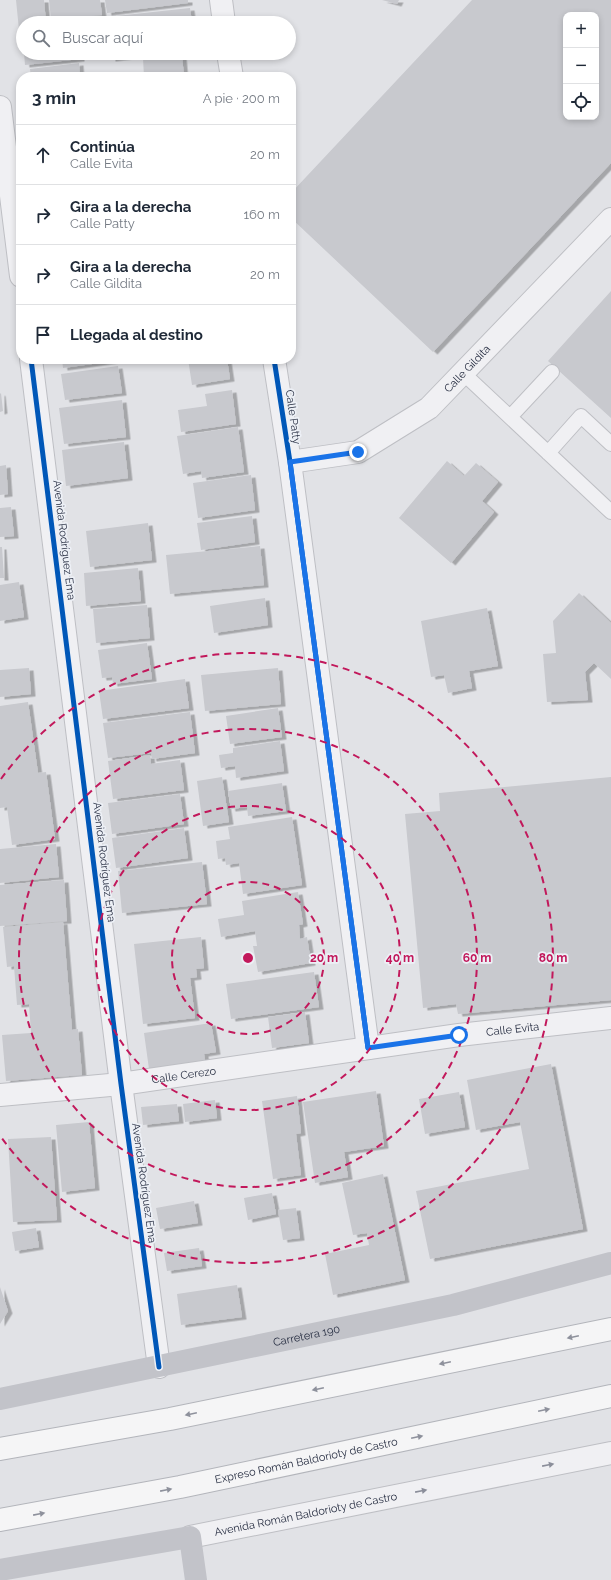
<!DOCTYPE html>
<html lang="es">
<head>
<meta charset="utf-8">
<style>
  body { margin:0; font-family:Raleway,sans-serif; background:#f2f2f3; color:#1f2937 }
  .controls { position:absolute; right:12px; top:12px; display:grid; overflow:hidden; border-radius:8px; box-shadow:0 2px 6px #0003 }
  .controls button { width:36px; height:36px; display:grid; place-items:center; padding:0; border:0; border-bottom:1px solid #e0e1e3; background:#fff; color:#1f2937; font:20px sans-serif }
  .stop { position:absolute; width:12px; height:12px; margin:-9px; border:3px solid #1a73e8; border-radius:50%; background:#fff }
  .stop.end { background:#1a73e8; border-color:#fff; box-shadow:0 1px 4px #0008 }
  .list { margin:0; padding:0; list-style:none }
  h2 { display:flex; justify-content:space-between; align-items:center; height:52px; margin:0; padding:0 16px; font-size:17px }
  h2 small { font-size:13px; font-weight:400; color:#747a83 }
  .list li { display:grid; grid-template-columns:26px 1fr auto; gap:12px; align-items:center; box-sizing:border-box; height:60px; padding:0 16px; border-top:1px solid #e0e1e3 }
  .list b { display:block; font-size:15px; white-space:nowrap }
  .list p { margin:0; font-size:13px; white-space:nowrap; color:#747a83 }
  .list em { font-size:13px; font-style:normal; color:#747a83 }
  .icon { flex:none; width:22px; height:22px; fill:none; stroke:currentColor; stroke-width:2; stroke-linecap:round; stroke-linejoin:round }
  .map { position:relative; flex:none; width:611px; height:1580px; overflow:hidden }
  .search { position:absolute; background:#fff; box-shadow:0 2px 6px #0003; left:16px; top:16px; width:280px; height:44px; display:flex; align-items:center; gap:10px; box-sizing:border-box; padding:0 14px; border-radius:22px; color:#747a83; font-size:15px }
  .panel { position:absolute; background:#fff; box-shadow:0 2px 6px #0003; left:16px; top:72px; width:280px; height:292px; border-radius:16px }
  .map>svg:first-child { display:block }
  .building { fill:#c8c9ce; fill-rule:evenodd; filter:url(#shadow) }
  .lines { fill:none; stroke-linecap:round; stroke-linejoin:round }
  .lane-casing { stroke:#bebfc4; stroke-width:16 }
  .street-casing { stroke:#bebfc4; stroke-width:24 }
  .highway-casing { stroke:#b3b5bb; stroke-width:24 }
  .lane { stroke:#f0f0f3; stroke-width:14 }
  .street { stroke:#f0f0f3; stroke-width:22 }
  .secondary { stroke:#c2c3c9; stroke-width:22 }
  .highway { stroke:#f5f5f6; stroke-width:22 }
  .cycleway-casing { stroke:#edf0f6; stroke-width:8 }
  .cycleway { stroke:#0057b8; stroke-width:5 }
  .oneway { fill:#8e919c }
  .oneway2 { fill:#8b8e9a }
  .route { stroke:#1a73e8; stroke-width:5 }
  .ring { fill:none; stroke:#c2185b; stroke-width:2; stroke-dasharray:7 5 }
  .labels { text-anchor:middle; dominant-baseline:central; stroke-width:3.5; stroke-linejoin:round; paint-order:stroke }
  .street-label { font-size:11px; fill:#262d41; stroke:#edf0f6 }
  .centre { fill:#c2185b; stroke:#edf0f6; stroke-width:2 }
  .ring-label { font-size:12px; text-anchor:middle; font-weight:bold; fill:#c2185b; stroke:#edf0f6; stroke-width:3.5; stroke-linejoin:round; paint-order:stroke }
</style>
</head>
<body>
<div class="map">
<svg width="611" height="1580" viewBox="0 0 611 1580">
  <defs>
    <filter id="shadow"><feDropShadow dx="4.5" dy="2.5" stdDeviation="0" flood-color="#0004"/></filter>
  </defs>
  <rect width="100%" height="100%" fill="#e1e2e6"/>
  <path class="building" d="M16,0H44L46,23H23V30H19Z
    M49,0H100L102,15L51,20Z
    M105,0H188V3L107,13Z
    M382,0H399L397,4Z
    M472,0H611V163L433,352L291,218V193ZM566,15H596V117H566Z
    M190,8L192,23H107V17Z
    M24,53H80V59L25,65Z
    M111,53H152V54L111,59Z
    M182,55L184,77H144L143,58Z
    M79,63L80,77H31L30,69Z
    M611,291V418L548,361Z
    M62,359H121V360L63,368Z
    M188,359H227L230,379L192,385Z
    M118,366L122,393L65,400L61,374Z
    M232,390L236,424L181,432L178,410L207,406L205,394Z
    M1,393L3,411L0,412V394Z
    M122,400L126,437L64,444L59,408Z
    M238,427L244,472L202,478L201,471L183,474L177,436Z
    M124,442L128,478L66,486L62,450Z
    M447,461L464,476L476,463L498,482L482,501L494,512L451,563L399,518Z
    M6,465L8,494L0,495V466Z
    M251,475L255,510L198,518L193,483Z
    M11,507L14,536L0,537V508Z
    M252,516L255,542L201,550L197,523Z
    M148,523L152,560L90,567L86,531Z
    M260,546L264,585L170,594L166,555Z
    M0,547H2L4,578H0Z
    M138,568L141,601L86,606L84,573Z
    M19,582L24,617L0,621V585Z
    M579,593L611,623V679L594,663L585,672L588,700L547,702L543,654L556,653L553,621Z
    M265,598L268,625L214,633L210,606Z
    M147,605L150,638L96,643L93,609Z
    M487,608L498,666L469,671L472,688L448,693L444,675L431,677L421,621Z
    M147,643L152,679L113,684L112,677L102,678L98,650Z
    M29,668L31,694L0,697V670Z
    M278,668L281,704L205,711L201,675Z
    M185,679L189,708L103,719L99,691Z
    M28,702L38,773L46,772L55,839L12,845L7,807L0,808V706Z
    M278,708L282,737L230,744L226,716Z
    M190,712L195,753L152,759L151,753L108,758L103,723Z
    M280,741L284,771L236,778L235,766L221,768L219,755L233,753V748Z
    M150,755L151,764L180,760L184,790L113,799L108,761Z
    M222,777L229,822L203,826L197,781Z
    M611,777V1000L458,1014L456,1004L423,1008L405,814L440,811L439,793Z
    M282,783L286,811L248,816L247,807L231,809L228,791Z
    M180,794L184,824L112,834L108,803Z
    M292,817L302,885L243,894L239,863L226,865L225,858L218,859L216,841L230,839L228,827Z
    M184,828L188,858L116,868L112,838Z
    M56,844L59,877L0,883V849Z
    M202,862L207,904L122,913L118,871Z
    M64,880L67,921L0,926V885Z
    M298,892L303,924L299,925L300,939L307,937L311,963L258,972L253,946H257L255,931L221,937L218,919L244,915L242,901Z
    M63,922L72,1030L78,1029L82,1075L6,1081L2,1035L31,1033L29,1004L17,1005L14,966L7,967L3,927Z
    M201,937L204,968L196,969L197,977L190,978L195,1018L143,1024L134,944Z
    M314,972L319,1007L231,1019L226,984Z
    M305,1012L309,1043L272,1048L268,1017Z
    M211,1023L216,1052L204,1054L205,1061L149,1069L144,1033Z
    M551,1064L583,1229L430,1259L416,1191L529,1169L520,1122L476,1130L467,1080Z
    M376,1091L384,1146L344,1152L348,1177L315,1183L303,1102Z
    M459,1092L465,1127L425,1134L419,1099Z
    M297,1096L301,1133L296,1134L301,1175L273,1179L262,1101Z
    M215,1100L217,1118L185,1122L183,1104Z
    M177,1104L179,1121L143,1125L141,1107Z
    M89,1122L95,1188L62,1192L56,1125Z
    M51,1137L57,1220L13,1222L8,1139Z
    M383,1174L405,1280L333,1295L325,1254L369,1245L367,1233L353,1235L342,1183Z
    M272,1193L276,1214L248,1220L244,1198Z
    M194,1201L198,1223L160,1229L156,1208Z
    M296,1208L300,1238L283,1240L278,1210Z
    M36,1228L39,1247L15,1251L12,1232Z
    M199,1248L202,1266L167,1271L164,1253Z
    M237,1285L242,1317L181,1325L177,1294Z
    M0,1287L8,1311L0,1324Z"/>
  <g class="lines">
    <g class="lane-casing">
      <path id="lane" d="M463,373L611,512
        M510,417L552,372
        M548,453L581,416L611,444"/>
    </g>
    <g class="street-casing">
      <g id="street">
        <path d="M221,0L224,23"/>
        <path d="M228,53L232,77"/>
        <path d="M0,107L21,276"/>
        <path d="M31,359L121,1084L159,1367"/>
        <path d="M274,359L290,462L368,1048"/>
        <path id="s1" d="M290,462L358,452L429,408L611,219"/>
        <path id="s2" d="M0,1095L121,1084L459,1035L611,1018"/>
        <path id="s3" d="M190,1537L611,1453"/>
      </g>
    </g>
    <g class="highway-casing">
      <g id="highway">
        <path d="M0,1449L170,1419L611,1329"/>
        <path id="s5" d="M0,1520L180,1487L611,1396"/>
      </g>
    </g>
    <use href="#lane" class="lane"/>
    <use href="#street" class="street"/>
    <g class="secondary">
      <path id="s4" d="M0,1399L453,1305L611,1263"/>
      <path d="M0,1570L190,1537L196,1580"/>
    </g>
    <use href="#highway" class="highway"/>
    <g class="cycleway-casing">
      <path id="cycleway" d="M31,359L121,1084L159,1367
        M274,359L290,462L368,1048"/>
    </g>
    <use href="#cycleway" class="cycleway"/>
  </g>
  <defs><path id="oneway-solid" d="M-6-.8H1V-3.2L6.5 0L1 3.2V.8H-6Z"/></defs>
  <g class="oneway">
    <use href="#oneway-solid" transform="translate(573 1337) rotate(168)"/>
    <use href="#oneway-solid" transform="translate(445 1363) rotate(168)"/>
    <use href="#oneway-solid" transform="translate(318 1389) rotate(168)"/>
    <use href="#oneway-solid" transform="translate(544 1410) rotate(-12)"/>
    <use href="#oneway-solid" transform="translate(191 1414) rotate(168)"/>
    <use href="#oneway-solid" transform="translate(417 1437) rotate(-12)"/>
    <use href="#oneway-solid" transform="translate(166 1490) rotate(-11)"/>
    <use href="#oneway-solid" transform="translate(39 1514) rotate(-11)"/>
  </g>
  <g class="oneway2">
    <use href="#oneway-solid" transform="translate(548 1465) rotate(-11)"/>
    <use href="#oneway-solid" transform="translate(421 1491) rotate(-11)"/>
  </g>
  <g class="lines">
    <path class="route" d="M358,452L290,462L368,1048L459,1035"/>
  </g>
  <g class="ring">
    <circle cx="248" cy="958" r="76"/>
    <circle cx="248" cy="958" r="152"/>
    <circle cx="248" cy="958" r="229"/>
    <path d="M1 779A305 305 0 1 1 1 1137"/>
  </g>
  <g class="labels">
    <g class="street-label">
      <text stroke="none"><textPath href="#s1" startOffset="207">Calle Gildita</textPath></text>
      <text transform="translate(293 417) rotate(82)">Calle Patty</text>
      <text transform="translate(64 540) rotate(83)">Avenida Rodríguez Ema</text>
      <text transform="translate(104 862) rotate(83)">Avenida Rodríguez Ema</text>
      <text stroke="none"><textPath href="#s2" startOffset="517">Calle Evita</textPath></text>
      <text stroke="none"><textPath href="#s2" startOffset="185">Calle Cerezo</textPath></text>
      <text transform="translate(144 1183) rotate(82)">Avenida Rodríguez Ema</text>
      <text stroke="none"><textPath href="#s4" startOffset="313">Carretera 190</textPath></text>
      <text stroke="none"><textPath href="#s5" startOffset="312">Expreso Román Baldorioty de Castro</textPath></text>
      <text stroke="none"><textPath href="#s3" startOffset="118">Avenida Román Baldorioty de Castro</textPath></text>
    </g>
  </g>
  <circle cx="248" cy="958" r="6" class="centre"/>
  <g class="ring-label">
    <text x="324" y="962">20 m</text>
    <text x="400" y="962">40 m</text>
    <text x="477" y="962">60 m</text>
    <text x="553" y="962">80 m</text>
  </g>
</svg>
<div class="controls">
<button>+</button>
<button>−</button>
<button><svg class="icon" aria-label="locate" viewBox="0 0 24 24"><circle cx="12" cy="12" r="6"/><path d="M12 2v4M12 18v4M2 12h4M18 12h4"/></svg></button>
</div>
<div class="stop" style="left:459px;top:1035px"></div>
<div class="stop end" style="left:358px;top:452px"></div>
<div class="search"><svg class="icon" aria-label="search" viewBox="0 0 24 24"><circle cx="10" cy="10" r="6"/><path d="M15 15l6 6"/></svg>Buscar aquí</div>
<section class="panel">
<h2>3 min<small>A pie · 200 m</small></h2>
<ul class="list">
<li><svg class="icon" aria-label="ahead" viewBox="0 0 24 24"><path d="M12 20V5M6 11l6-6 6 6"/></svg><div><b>Continúa</b><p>Calle Evita</p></div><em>20 m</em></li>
<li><svg class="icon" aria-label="right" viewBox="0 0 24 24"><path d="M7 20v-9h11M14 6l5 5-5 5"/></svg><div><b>Gira a la derecha</b><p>Calle Patty</p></div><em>160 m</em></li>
<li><svg class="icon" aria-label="right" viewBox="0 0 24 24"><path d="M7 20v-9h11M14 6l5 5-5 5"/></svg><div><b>Gira a la derecha</b><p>Calle Gildita</p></div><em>20 m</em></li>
<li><svg class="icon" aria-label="arrive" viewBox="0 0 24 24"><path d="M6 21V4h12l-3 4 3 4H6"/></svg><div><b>Llegada al destino</b></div></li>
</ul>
</section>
</div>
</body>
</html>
